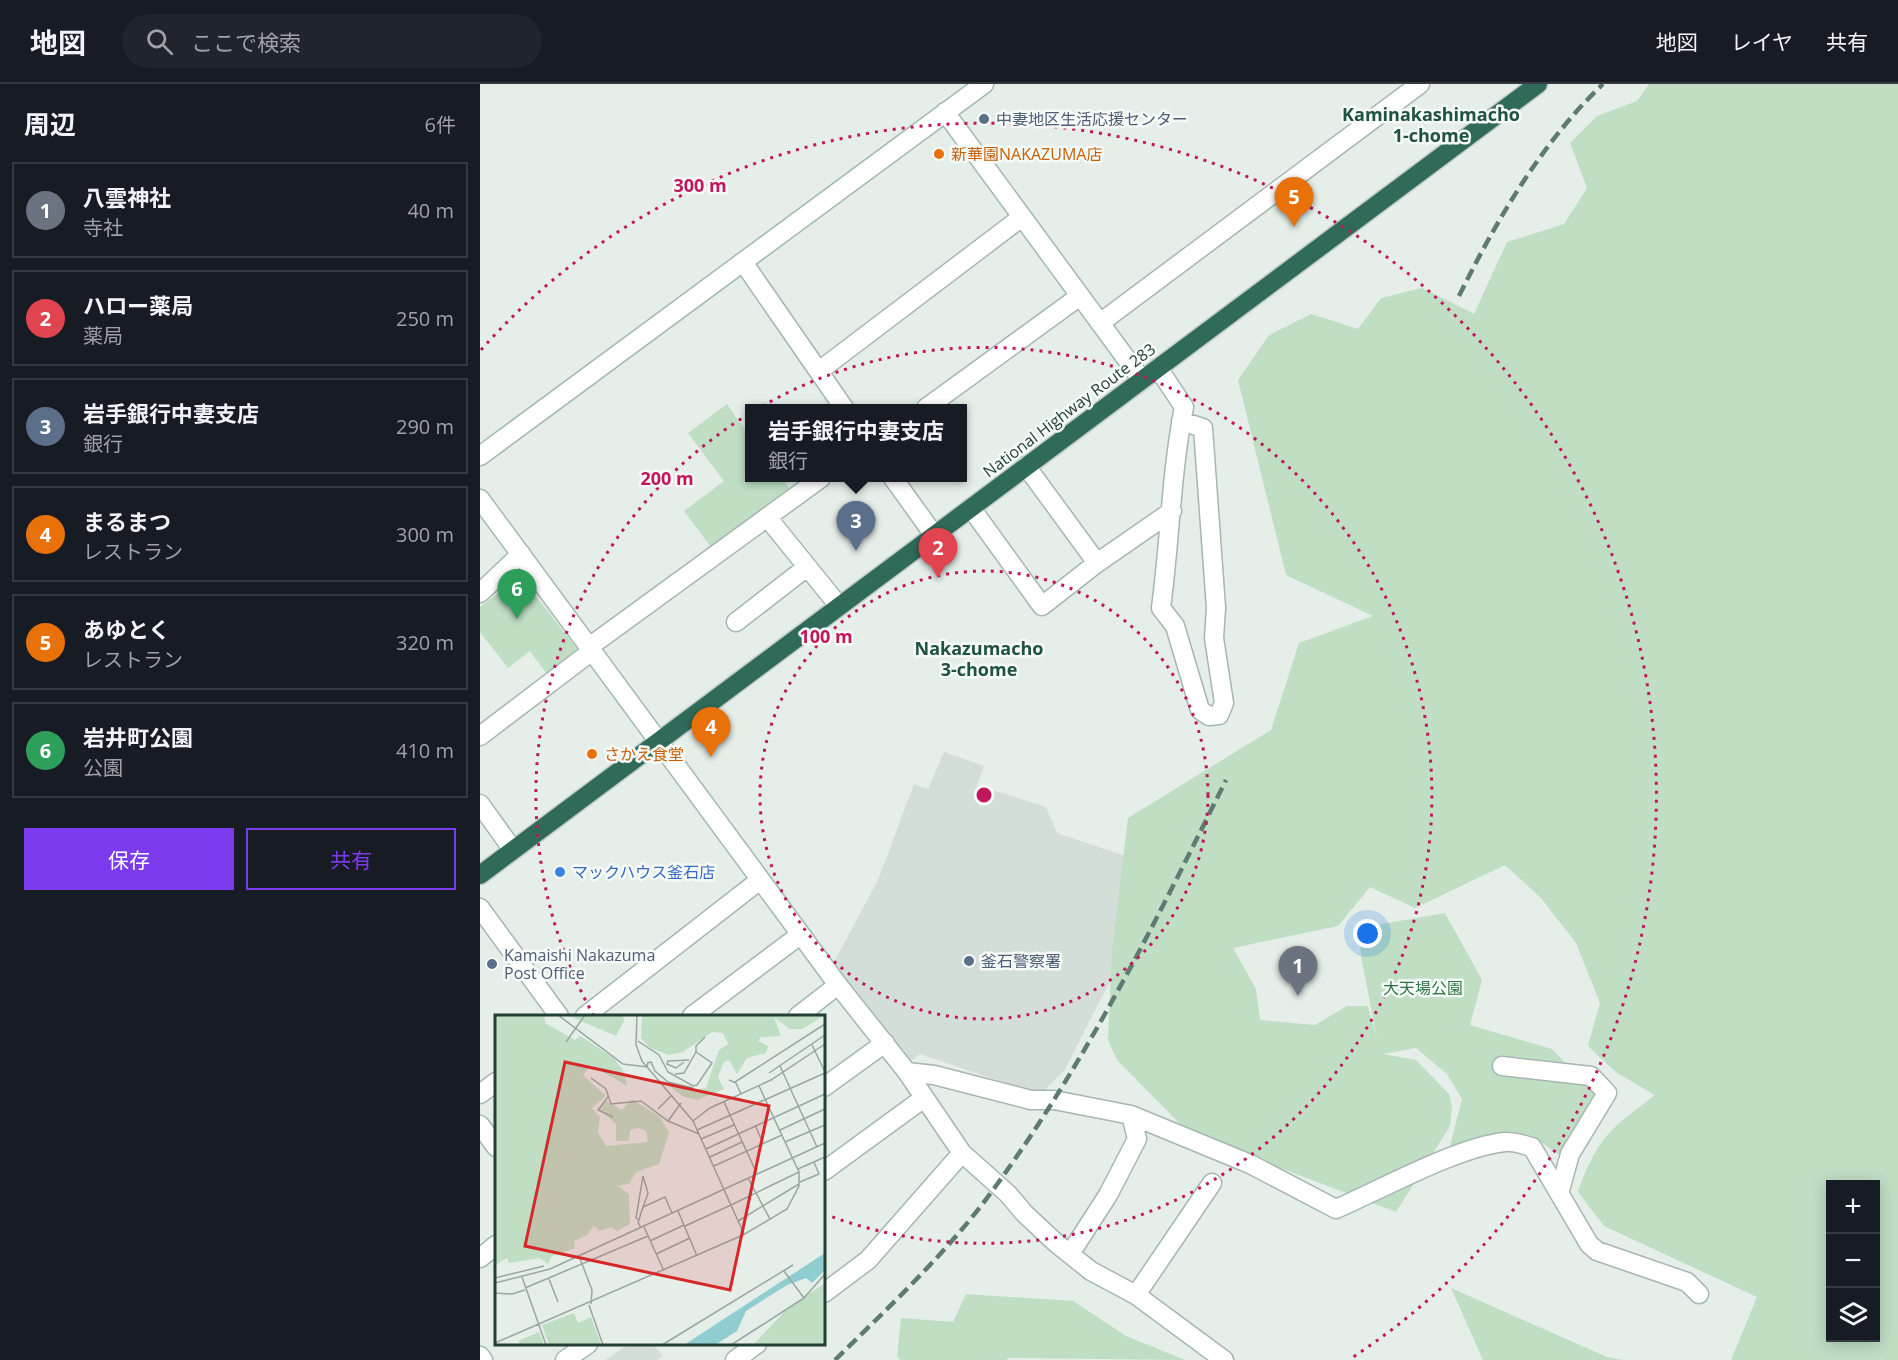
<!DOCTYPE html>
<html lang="ja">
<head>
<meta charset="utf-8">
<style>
  body { margin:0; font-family:"Open Sans","Noto Sans JP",sans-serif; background:#20242c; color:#f1f3f6 }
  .controls { position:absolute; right:18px; bottom:18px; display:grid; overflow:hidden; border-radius:0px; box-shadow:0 3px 15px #0003 }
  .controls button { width:54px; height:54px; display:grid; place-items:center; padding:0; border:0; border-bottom:2px solid #363941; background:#171b24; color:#f1f3f6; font:30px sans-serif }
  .you { position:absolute; left:888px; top:850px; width:21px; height:21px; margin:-15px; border:4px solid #fff; border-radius:50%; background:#1a73e8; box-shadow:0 0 0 9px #1a73e833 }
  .badge { display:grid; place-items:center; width:39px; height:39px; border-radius:50%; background:#7c3aed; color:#fff; font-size:20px; font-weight:700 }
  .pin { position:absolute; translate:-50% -50px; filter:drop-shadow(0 2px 3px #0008) }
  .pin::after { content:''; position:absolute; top:32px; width:21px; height:18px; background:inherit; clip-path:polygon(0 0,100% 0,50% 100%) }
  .popup { position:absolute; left:265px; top:320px; width:222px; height:78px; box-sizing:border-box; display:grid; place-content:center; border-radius:0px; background:#171b24; filter:drop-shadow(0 2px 4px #0005); font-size:20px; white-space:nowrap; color:#9ea1a6 }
  .popup b { font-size:22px; color:#f1f3f6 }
  .popup::after { content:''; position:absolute; left:50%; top:100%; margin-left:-12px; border:12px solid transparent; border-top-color:#171b24 }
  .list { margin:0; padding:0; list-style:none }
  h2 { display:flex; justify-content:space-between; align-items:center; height:78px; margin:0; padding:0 24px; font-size:26px }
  h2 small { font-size:20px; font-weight:400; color:#9ea1a6 }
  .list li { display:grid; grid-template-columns:39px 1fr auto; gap:18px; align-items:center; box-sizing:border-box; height:96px; margin:0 12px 12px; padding:0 12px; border:2px solid #363941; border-radius:0px }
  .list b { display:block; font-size:22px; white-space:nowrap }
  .list p { margin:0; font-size:20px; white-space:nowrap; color:#9ea1a6 }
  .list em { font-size:20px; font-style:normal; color:#9ea1a6 }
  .actions { display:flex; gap:12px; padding:18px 24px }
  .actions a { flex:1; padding:14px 0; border:2px solid #7c3aed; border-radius:0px; text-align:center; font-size:21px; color:#7c3aed }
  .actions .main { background:#7c3aed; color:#fff }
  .icon { flex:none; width:33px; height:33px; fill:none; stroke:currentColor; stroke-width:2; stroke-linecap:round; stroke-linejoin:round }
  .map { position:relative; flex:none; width:1418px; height:1276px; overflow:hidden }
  header { display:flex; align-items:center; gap:36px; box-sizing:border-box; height:84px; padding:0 30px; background:#171b24; border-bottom:2px solid #363941 }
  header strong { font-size:28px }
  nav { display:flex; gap:33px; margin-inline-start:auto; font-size:21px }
  .search { width:420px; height:54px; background:#20242c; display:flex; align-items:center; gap:15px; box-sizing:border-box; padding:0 21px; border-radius:33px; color:#9ea1a6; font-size:22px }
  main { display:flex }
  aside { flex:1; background:#171b24 }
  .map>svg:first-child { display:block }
  .built { fill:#d3ded8 }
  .green { fill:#bfdec4; fill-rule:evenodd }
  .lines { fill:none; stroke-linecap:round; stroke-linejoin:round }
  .street-casing { stroke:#a7b6b0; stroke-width:21 }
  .secondary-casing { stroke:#a3b9b0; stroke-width:21 }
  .highway-casing { stroke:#c2cac7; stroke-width:21 }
  .street { stroke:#fff; stroke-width:18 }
  .secondary { stroke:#fff; stroke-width:18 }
  .highway { stroke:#306b5a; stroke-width:18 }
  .rail { stroke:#5f7b71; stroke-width:4.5; stroke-dasharray:12 6; stroke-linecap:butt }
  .ring { fill:none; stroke:#c2185b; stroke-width:3; stroke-dasharray:3 6 }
  .service-dot { fill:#5c6f8a; stroke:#f6faf8; stroke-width:2 }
  .food-dot { fill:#e8710a; stroke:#f6faf8; stroke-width:2 }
  .shop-dot { fill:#3f7fe0; stroke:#f6faf8; stroke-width:2 }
  .labels { text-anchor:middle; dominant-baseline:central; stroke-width:5; stroke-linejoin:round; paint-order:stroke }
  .service-label { font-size:16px; fill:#4e5e75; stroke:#f6faf8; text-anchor:start }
  .food-label { font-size:16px; fill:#c56008; stroke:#f6faf8; text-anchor:start }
  .street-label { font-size:16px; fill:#244036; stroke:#f6faf8 }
  .shop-label { font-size:16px; fill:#366cbe; stroke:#f6faf8; text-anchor:start }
  .park-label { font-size:16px; fill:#2f7644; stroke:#f6faf8 }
  .neighbourhood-label { font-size:18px; font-weight:bold; fill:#205241; stroke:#f6faf8 }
  .inset-road { fill:none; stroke:#98a8a1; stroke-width:1.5 }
  .view { fill:#d62828; fill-opacity:0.15; stroke:#d62828; stroke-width:3 }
  .inset-edge { fill:none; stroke:#244036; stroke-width:3 }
  .centre { fill:#c2185b; stroke:#f6faf8; stroke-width:3 }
  .ring-label { font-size:18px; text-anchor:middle; font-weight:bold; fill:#c2185b; stroke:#f6faf8; stroke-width:5; stroke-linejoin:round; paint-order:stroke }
</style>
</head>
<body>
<header>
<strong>地図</strong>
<div class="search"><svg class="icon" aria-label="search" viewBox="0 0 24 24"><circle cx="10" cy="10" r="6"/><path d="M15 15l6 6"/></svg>ここで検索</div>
<nav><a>地図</a><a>レイヤ</a><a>共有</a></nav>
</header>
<main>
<aside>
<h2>周辺<small>6件</small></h2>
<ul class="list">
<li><span class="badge" style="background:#6b7280">1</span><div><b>八雲神社</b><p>寺社</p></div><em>40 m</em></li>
<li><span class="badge" style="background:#e0444e">2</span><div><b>ハロー薬局</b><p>薬局</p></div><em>250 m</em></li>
<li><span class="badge" style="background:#5c6f8a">3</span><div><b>岩手銀行中妻支店</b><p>銀行</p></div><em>290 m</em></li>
<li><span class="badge" style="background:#e8710a">4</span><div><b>まるまつ</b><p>レストラン</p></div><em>300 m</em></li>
<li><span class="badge" style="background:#e8710a">5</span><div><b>あゆとく</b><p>レストラン</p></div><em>320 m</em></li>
<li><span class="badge" style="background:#2e9e5b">6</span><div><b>岩井町公園</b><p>公園</p></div><em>410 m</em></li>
</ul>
<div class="actions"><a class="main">保存</a><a>共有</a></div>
</aside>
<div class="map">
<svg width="1418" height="1276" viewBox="0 0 1418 1276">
  <rect width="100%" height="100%" fill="#e5eee9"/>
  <path class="built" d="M464,668L504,682L497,701L566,723L577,749L687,786L584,987L564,1007H549L440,970L429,978L354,878L398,796L434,700L448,705Z
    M149,1260H173L183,1272L177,1276H125Z"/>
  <path class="green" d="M1169,0H1418V1276H1251L1277,1213L1124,1142L1098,1108C1118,1053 1129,1046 1175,1011L1137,989L1108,962L1120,919L1096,859L1061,814L1025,781L935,824L890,803L858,842L753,864L776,905L780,936L835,941L867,922H888L897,955L881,872L879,844L965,829L1002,896L990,941L1072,965L1122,1017L1088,1077L1052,1052L1010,1050L970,1062L982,1015L967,990L936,964L903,970L936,976L969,1010L972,1023L970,1042L916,1128L709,1049L637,976L628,956L632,867L648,734L791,646L819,559L893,532L806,491L758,296L789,251L831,230L878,245L901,214L942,204L994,230L1027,158L1084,140L1107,104L1090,59L1117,32L1157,17ZM1350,1100H1396V1254H1350Z
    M247,320L269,351L270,394H301L310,405L231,463L204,427L244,397L208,349Z
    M40,492L98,566L67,590L50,567L28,584L0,548V523Z
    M971,1204L1127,1273L1143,1276H1003Z
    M486,1210L593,1217L646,1252L705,1276L529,1274L526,1276H421L417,1273L421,1234L473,1238Z"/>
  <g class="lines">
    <g class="street-casing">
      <path id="street" d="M263,178L364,324
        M620,239L940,0
        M678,284L704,323C691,389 690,457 681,524L695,542L720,626L729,632L739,631L744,619L734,554L736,524L723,344L701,337
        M339,287L542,133
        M446,324L600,212
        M546,382L617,479
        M413,394L454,451
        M491,424L562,522L617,479L692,427
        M287,433L359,522
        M0,509L41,470
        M256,538L327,483
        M109,563L341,394
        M0,652L112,567
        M0,720L33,766
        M0,824L79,932
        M358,901L427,988L482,1069L528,1110L545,1130L576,1159L611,1187L656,1211L744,1276
        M105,932L280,796
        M212,932L320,851
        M1022,982L1111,992L1127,1009L1090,1070L1080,1106
        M427,988L454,991L551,1016H574L651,1031L770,1080L856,1125C902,1105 977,1063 1025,1058C1033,1057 1044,1061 1052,1063L1109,1160L1117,1167L1207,1198L1219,1210
        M344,1003L405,959
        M0,1010L16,998
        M0,1041L16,1063
        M344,1087L444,1014
        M590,1170L628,1111L657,1055L651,1031
        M344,1209L388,1176L482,1069
        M656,1211L732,1099
        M85,1276L108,1260
        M255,1276L277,1260"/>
    </g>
    <g class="secondary-casing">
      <path id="secondary" d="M465,28L662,296
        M0,372L504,0
        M0,415L358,901L318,932
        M0,1174L16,1161
        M0,1272L3,1276"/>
    </g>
    <g class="highway-casing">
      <path id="highway" d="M0,791L1058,0"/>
    </g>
    <use href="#street" class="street"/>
    <use href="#secondary" class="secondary"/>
    <use href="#highway" class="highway"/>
    <path class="rail" d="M979,212C1016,137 1062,58 1123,0
      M355,1276C412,1220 472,1164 518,1099C609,973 677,835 746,696"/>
  </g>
  <g class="ring">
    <circle cx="504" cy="711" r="224"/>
    <path d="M114 932A448 448 0 1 1 347 1131"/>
    <path d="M1 266A672 672 0 1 1 870 1275"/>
  </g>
  <g class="service-dot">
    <circle cx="504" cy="35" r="6"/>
    <circle cx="489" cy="877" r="6"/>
    <circle cx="12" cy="880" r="6"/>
  </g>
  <g class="food-dot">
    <circle cx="459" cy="70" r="6"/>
    <circle cx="112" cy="670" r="6"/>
  </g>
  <circle class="shop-dot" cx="80" cy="788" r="6"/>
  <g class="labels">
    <g class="service-label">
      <text x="516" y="35">中妻地区生活応援センター</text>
      <text x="24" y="871">Kamaishi Nakazuma<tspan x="24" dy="18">Post Office</tspan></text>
      <text x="501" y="877">釜石警察署</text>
    </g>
    <g class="food-label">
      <text x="471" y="70">新華園NAKAZUMA店</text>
      <text x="124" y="670">さかえ食堂</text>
    </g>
    <g class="street-label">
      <text transform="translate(589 326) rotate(-37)">National Highway Route 283</text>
    </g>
    <g class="shop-label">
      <text x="92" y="788">マックハウス釜石店</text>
    </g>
    <g class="park-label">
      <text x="943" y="904">大天場公園</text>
    </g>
    <g class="neighbourhood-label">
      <text x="951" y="30">Kaminakashimacho<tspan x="951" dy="21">1-chome</tspan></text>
      <text x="499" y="564">Nakazumacho<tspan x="499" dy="21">3-chome</tspan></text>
    </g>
  </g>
  <g transform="translate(15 931)">
    <rect width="330" height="330" fill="#e5eee9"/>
    <path d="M0,0H49L50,8L80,25L85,21L119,43L128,55L132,71L96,50L88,60L111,81L97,93L105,102L103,117L111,131L153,127L151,116L143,113L135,115L134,126H121V109L104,94L111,86L127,95L137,84L165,102L174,118L164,149L141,157L134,169L123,171L134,179L135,209L122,216L116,212L105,216L99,211L92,220L79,226L80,233L57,241L53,249L45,243L14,248L12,243L0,250ZM72,0H128L129,6L121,21ZM147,0H330L307,14H295L279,2L286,21L266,22L263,26L273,31L271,38L252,43L242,59L234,45L229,47L223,62L229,74L202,85L187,81L172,69L197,75L211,73L224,35L233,29L228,18L217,17L188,37L174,40L155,33L146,23ZM330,268V330H258L291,295ZM79,298L83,308L96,302L106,330H54L47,310ZM44,317L49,330H25L23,326Z" fill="#bfdec4"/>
    <path d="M330,238V255L317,268L311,263L292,270L251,296L242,316L220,330H189Z" fill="#8fcdd1"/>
    <path class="inset-road" d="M63,0L128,49L152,52L153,47M142,0L141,30L147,46L198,106L249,219M143,26L164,40L173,57L198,71L202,70L217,48L201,37L189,58L180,59M71,27L90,0M317,30L330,57M201,37V31L210,22M189,47L181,53L172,49L173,46L194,45M152,48L156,47L160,56L173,67L198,73M285,51L322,132M274,58L330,20M96,63L111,74L116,89L146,86L173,106L204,119M234,65L241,68L246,79M240,67L330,9M113,82L103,95L118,102M229,87L262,159M163,94L177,80M173,106L186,88M198,106L215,93L276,65L330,29M260,110L268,128M202,115L330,58M285,115L330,94M206,124L239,110M290,127L330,110M211,134L330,79M215,142L247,127M219,151L287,120M303,154L330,142M253,163L275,204M305,167L324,159L319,147M236,190L304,157M148,192L170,182L177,198M183,196L202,241M144,205L141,203L148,161L153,178L146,198L144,205L143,207L146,213M243,206L304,169M190,211L236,190M149,212L169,256M155,226L189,210M161,239L195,223M84,241L97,275L96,289M289,256L309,283L330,259M27,262L51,330M0,263L49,251M54,264L63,287M0,268L55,254L330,128M30,273L153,221M0,278L17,279L30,275M94,290L108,330M0,328L248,220L292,194L304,171V157L264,71M167,330L298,250M236,330L309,283"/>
    <path class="view" d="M70,47L274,91L235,275L30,231Z"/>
    <rect width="330" height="330" class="inset-edge"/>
  </g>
  <circle cx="504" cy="711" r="9" class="centre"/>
  <g class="ring-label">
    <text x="220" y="108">300 m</text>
    <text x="187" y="401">200 m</text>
    <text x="346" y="559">100 m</text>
  </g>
</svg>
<div class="controls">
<button>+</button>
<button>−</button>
<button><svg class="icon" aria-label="layers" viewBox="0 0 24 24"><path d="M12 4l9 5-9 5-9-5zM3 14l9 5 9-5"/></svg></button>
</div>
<div class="you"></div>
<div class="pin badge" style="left:818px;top:912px;background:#6b7280">1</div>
<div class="pin badge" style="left:458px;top:494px;background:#e0444e">2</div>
<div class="pin badge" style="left:376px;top:467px;background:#5c6f8a">3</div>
<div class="popup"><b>岩手銀行中妻支店</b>銀行</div>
<div class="pin badge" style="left:231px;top:673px;background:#e8710a">4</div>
<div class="pin badge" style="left:814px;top:143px;background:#e8710a">5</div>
<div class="pin badge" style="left:37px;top:535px;background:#2e9e5b">6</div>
</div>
</main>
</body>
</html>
